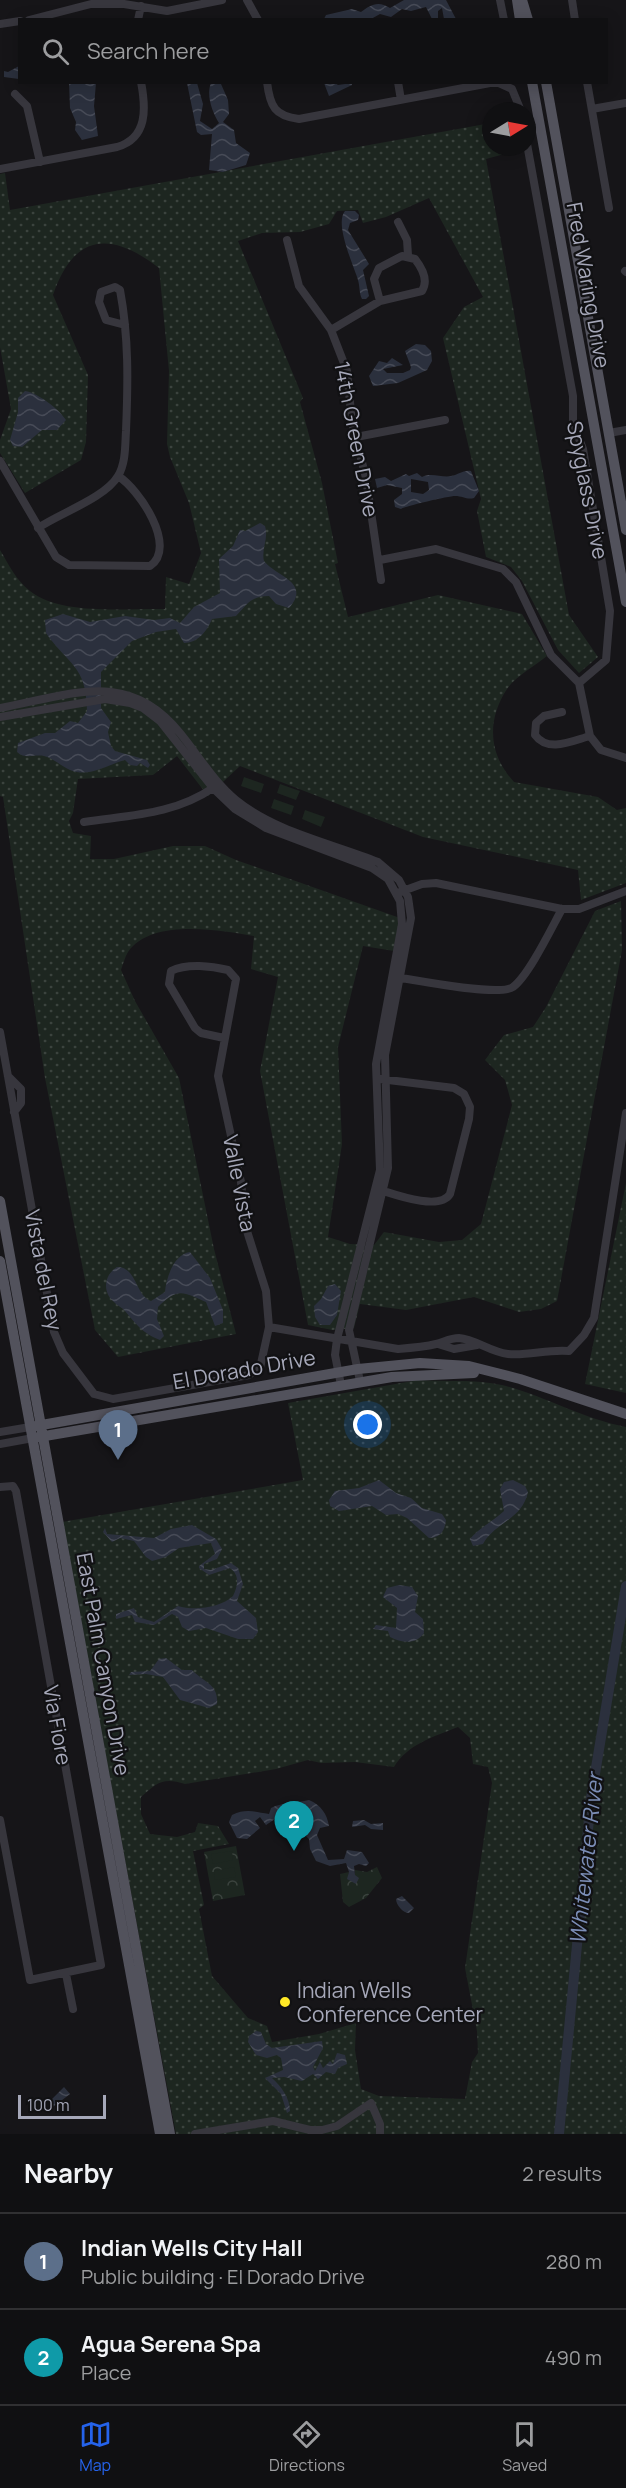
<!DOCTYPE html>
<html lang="en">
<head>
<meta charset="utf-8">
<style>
  body { margin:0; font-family:Manrope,sans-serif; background:#1e1e20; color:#f1f3f6 }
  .compass { position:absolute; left:482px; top:102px; width:54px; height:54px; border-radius:50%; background:#101012; box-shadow:0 3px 15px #0003; rotate:80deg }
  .scale { position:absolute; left:18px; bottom:15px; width:88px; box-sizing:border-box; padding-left:6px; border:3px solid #a6a8b9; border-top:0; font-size:16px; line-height:21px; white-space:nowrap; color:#a6a8b9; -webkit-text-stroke:4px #111113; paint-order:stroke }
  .you { position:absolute; left:368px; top:1425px; width:21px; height:21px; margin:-15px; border:4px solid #fff; border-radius:50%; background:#1a73e8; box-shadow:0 0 0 9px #1a73e833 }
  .badge { display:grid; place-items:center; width:39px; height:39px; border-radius:50%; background:#2563eb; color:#fff; font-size:20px; font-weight:700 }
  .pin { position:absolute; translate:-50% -50px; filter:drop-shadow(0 2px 3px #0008) }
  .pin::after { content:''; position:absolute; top:32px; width:21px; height:18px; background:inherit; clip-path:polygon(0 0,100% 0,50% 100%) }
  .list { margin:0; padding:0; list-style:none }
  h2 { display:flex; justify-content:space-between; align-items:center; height:78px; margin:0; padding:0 24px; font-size:26px }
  h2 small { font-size:20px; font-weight:400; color:#9c9d9f }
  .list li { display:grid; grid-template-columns:39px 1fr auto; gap:18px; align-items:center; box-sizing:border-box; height:96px; padding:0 24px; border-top:2px solid #303032 }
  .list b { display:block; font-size:22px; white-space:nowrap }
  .list p { margin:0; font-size:20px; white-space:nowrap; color:#9c9d9f }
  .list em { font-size:20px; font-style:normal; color:#9c9d9f }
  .icon { flex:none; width:33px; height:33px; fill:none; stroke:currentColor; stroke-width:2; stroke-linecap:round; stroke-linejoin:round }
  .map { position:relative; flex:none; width:626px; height:2134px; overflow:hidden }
  .search { position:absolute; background:#101012; box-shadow:0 3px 15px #0003; left:18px; right:18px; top:18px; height:66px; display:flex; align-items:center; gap:15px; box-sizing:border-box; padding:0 21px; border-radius:0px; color:#9c9d9f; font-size:22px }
  .sheet { height:270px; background:#101012 }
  nav { display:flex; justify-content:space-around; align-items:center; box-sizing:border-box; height:84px; border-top:2px solid #303032; background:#101012; font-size:16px; color:#9c9d9f }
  nav a { display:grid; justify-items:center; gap:3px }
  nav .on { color:#2563eb }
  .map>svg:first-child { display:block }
  .grass { fill:url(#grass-dots); fill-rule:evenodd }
  .forest { fill:url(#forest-crowns) }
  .pitch { fill:#1d2620 }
  .water { fill:url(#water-waves); fill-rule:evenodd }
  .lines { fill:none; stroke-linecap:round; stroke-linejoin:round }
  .river { stroke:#2b303d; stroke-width:10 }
  .minor { stroke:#37363d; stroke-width:8 }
  .major { stroke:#52525c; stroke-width:10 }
  .poi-dot { fill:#ffe826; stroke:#111113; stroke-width:2 }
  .labels { text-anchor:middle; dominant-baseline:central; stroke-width:4.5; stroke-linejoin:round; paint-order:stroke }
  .street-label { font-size:21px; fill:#a6a8b9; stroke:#111113 }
  .poi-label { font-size:21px; fill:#a6a8b9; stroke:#111113; text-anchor:start }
  .water-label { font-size:22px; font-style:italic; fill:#7b8db6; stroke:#111113 }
</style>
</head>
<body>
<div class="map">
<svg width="626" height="2134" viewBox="0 0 626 2134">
  <defs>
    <pattern id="grass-dots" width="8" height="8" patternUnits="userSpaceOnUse" patternTransform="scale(1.5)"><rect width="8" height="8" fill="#1d2620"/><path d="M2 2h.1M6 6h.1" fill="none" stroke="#3b433e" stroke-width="1.8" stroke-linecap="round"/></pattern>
    <pattern id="forest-crowns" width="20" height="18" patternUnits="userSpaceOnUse" patternTransform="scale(1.5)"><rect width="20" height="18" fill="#1d2620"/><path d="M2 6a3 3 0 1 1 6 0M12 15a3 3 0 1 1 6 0" fill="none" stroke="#3b433e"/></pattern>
    <pattern id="water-waves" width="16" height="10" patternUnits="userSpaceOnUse" patternTransform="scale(1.5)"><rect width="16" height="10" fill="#2b303d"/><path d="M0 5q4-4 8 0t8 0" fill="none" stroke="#474b57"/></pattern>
  </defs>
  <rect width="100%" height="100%" fill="#161518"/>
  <path class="grass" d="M491,123V147L523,149L486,159L569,615L598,657L579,673L558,650L522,581L511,567L486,557L477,511L481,499L443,338L464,307L483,297L429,198L386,217L363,223L358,210L337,211L329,224L300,232L262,233L238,241L303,398L300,402L322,483L338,563L335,564L348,617L438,595L522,614L547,656C535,666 516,676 507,689C486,721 489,755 514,782L598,797L617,810L626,808V883L581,900L578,870L423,837L240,766L208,796L177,756L153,775L78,779L73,813L69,821L73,833L91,836L90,859H114L173,846H205L236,860L400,918L394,951L363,946L338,1047L342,1144L328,1237L350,1244L374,1245L384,1232L439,1242L462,1240L481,1224L512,1105L505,1080L485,1060L504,1035L533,1027L546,1007L595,911L621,901L622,950L557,1301L541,1309L519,1312L474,1297L406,1310L360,1304L354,1328L332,1330L308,1325L260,1071L278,977L251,969L254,936C220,930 151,918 128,952C125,957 123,964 121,970L135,1001L179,1078L214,1249L236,1334L118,1357L95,1330L45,1078L3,797L0,796V550C9,565 16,580 30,591C60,616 128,608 165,609L166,577L189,584L201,553L189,503L170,457L167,444L169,371L159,268C111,231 74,233 53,295L88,375L86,442L81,460L25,493L0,453V440L11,409L0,347V174L5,173L10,210Z
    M626,1183V1393L585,1384Z
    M418,1380C445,1382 476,1379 502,1385C545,1396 583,1419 626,1427V2134H176L62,1522L303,1480L288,1403ZM458,1727L470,1738L473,1764L488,1767L492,1783L465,1968L477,2031L478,2053L472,2062L465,2099L379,2096L361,2089L355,2050L356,2023L319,2034L272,2042L267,2026L248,2018L212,1976L199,1909L204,1905L193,1851L229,1844L218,1826L198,1823L195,1832L177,1837L150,1834L141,1814V1797C157,1782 164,1777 185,1784L276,1769L308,1760L321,1763L355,1762L394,1767C408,1744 433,1737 458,1727Z"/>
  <path class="forest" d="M236,1846L245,1895L213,1901L204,1852Z
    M377,1867L382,1878L366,1898L349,1907L343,1902L340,1874L349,1872L348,1877L355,1875V1870L367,1872Z"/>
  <path class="pitch" d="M244,777L264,784L261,793L241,786Z
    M280,784L300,791L296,800L277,793Z
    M274,799L294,806L291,815L271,808Z
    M305,810L325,817L321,827L302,819Z
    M232,1851L233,1860L213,1864L211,1854Z
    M234,1867L236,1877L215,1880L214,1871Z"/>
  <path class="water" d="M404,0H446L456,19H444L442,8L438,11V19H432L426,7L411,11L402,9L391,17L380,14L371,19H324L326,15L352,9L361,12C370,5 378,0 390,8Z
    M19,66V79L4,77V71L8,72Z
    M69,83H96L94,106L98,136L82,140L75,130L76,122L70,108Z
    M187,83H197L203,104L200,121L212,129L219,123C212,112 206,95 211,83L221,84L228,100L229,114L223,122L234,130L236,143L250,153L246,165L223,172L209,170L212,134L201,135L197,132Z
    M324,83H335L338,85L352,83V85L329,96Z
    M345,211H355L359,215L358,220L350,223L348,230L369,264L363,270L369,296L366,299H362C359,293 360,287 358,280C354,266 334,224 345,211Z
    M416,344L425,345L431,351L432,361L427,370L398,383L373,386L369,376L379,361L387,363L392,358L403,365L383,369L387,373H403L410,370L411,367L405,351Z
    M25,391C38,393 59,409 66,420L57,430H42L22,447L13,446L10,440L18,412V398Z
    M471,471L479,491L474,498C467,500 463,496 455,496C449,496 405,506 401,509L395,507L394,500L402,494V488L387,485L377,488L375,479L385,477L391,481L406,474L409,476L417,473L422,477C431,472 442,478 451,476C459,475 462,470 471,471ZM411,479L428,482L429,490L423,494L411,492Z
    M260,523L265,526C269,538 261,549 264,561C275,576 312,582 289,608L276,604L269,596C250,596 247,605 236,616L212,619C207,631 198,643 184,643L176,629L156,632L132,641L101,672V708L111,722L108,732L111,746L115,751L147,760L150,765L148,768L140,763L137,766L130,765L125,760C106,765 90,778 70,770C61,766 53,758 44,756C34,754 26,760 17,752L18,743L45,733H55L70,721L78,723L87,711C87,665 67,664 46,633L45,620L63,614L90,622L125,616L154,620L170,618L180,623L194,607L220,593L219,559L233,546L240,530L245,531Z
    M190,1252L210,1278L223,1310V1323L215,1326L206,1302C183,1292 178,1287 158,1307L157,1319L164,1336L160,1340C143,1334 136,1324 125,1311C122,1307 117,1306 114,1302C102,1292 104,1275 117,1267C137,1267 135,1295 151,1301L165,1292C166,1278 174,1254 190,1252Z
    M335,1284L341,1291L337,1315L330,1325H320L315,1317L314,1306L321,1299L328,1286Z
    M379,1480L396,1493L411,1498L422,1508L442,1514L446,1520C445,1531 440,1538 429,1538L407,1518L398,1514L386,1515L372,1506L339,1511L330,1506L329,1500L335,1491L359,1488Z
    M513,1480L525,1486L528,1492C522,1520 495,1522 483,1544L473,1546L470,1539C477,1530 494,1520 504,1511L500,1489L504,1482Z
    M192,1525L216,1539L222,1549L217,1559L204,1564V1569L211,1570L231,1563L238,1568L243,1584L237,1601L256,1618L258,1632L253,1639H238L206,1628L189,1631L182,1627L178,1617L172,1614L154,1625L135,1622L132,1615L116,1619V1614L134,1608L138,1617L154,1622L178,1606C194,1611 220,1608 233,1596C238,1586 240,1575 230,1568L209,1575L199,1568V1566L215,1554L211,1543L179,1548L166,1557L152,1561L146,1557L134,1541L120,1538L112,1542L103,1532L105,1528L107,1534L154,1538L171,1529Z
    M399,1585L412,1587L418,1596L415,1612L423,1619L424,1633C416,1645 402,1643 390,1637L388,1631L373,1629L376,1625L396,1628L397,1608L383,1597L387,1588Z
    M166,1658L182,1670H192C203,1682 219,1684 217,1704L209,1708L180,1700L163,1677L146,1674L129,1675L131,1672L150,1671L159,1659Z
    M309,1800C321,1805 327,1814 329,1826L320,1828L317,1835L328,1860L344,1859L347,1850L362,1852L369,1863L366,1866L359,1864L354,1866L355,1875L359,1878L356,1884L347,1879L349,1872L346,1863L330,1866L316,1861L310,1849L309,1839L295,1826L288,1814L281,1815L266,1825L260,1817L255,1821L260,1828L247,1839L237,1838L229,1822L232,1815C247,1808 254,1812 269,1814L271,1808C283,1802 296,1803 309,1800Z
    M364,1820L371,1824L383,1823V1830L371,1829L365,1825L352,1827L353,1821Z
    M402,1896L414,1908L409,1913C403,1913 396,1905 396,1899Z
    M256,2031L261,2032L266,2044L272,2048L322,2041L323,2048L313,2067L315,2071L320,2062L323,2068L330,2061L333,2064L337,2053L345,2055L347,2064L338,2068L335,2074L326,2072L318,2079L313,2074L302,2081L284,2077L272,2078C281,2086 290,2098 290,2111L287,2113L281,2094L265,2078L283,2070L281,2058L277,2055L267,2058L256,2055L248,2042L249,2036Z
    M64,2087L70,2094L53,2107L49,2102Z"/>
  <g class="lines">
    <path class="river" d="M559,2134L591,1798L626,1586"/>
    <path class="minor" d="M247,0L258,20
      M500,0L504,20
      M572,0L575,20
      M29,20L91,4H124L167,11L222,0
      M138,20L141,6
      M0,24L20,21
      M267,82C270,107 275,116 299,119L490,83H499L512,89L521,111
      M398,82L401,100
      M587,82L609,208
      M15,94L27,106L40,162
      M592,109L626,103
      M527,144L573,396V423L583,449L610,611L606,660L579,683
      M0,169L117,147C148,138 146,108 141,82
      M398,222L407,240L408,255
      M287,240L299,286L331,330L347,371L352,423L366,478L381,580
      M625,271L626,272
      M331,330L380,301L422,291C429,280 422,268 415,259L402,256L379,268L374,279L380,301
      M609,433L626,430
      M356,437L445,420
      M0,461L56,557L69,565L150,566C178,547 139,489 118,476
      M38,528C60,513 105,498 118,476C126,463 125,445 126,431C128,383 129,338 120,290L115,287L101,292L99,302L106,320L125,325
      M380,560L436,549L503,569L516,582L551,655L579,683
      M579,683L590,736L601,750L626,758
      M0,708C71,695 128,668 180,733C198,755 214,782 236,800C275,832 331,843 378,862L399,880L408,897L411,918L385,1055L388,1168L349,1330L360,1381
      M562,712L544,716L536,723L535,735C548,753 572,741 590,736
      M0,717L105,699L130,703L143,708L160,721L213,788L235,809L266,828L372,868L388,879L400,901L402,924L376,1064L380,1170L337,1339L335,1355L341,1385
      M84,822C130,815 173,815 213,788
      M400,892L422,884L436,883L562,909H579L626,891
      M395,977C416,980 499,997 513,987C529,975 552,927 562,909
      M0,1032L54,1332L63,1353L94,1394L113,1399L249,1375L260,1368L269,1327L266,1291L246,1228L241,1182L218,1076L236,979L228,970C212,966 187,963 171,971L169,984L195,1028L201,1033L224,1038
      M8,1076L21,1089V1103L14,1112
      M380,1190C396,1195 440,1211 450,1194L469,1119L470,1107L464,1094L454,1088L380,1079
      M269,1327L398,1349C411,1348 424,1347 436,1344C444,1342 450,1338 459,1338C475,1339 490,1352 508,1354C528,1356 548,1349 569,1351L584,1335L594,1318L626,1113
      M438,1344L454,1349L477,1345
      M0,1432L30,1427
      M0,1444L33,1438
      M0,1487L13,1486L16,1491L101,1965L30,1980L0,1820
      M66,1974L73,2009
      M195,2134L273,2121L310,2130H322L337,2126L371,2103L380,2124V2134"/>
    <path class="major" d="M517,0L520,20
      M522,0L528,20
      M532,82L626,602
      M546,82L626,530
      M0,1201L170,2134
      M0,1261L160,2134
      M36,1426L358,1369L420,1363L469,1366L520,1379L626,1414
      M39,1437L392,1377L474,1373"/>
  </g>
  <circle class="poi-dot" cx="285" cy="2002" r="6"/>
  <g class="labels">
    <g class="street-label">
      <text transform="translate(589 285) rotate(80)">Fred Waring Drive</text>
      <text transform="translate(357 439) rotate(79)">14th Green Drive</text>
      <text transform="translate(588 490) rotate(79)">Spyglass Drive</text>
      <text transform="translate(240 1183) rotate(79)">Valle Vista</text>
      <text transform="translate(44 1270) rotate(79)">Vista del Rey</text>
      <text transform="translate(244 1369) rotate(-10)">El Dorado Drive</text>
      <text transform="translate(104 1664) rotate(80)">East Palm Canyon Drive</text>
      <text transform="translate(58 1725) rotate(80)">Via Fiore</text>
    </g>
    <g class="poi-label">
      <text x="297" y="1990">Indian Wells<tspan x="297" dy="24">Conference Center</tspan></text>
    </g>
    <g class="water-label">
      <text transform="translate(586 1859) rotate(-84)">Whitewater River</text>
    </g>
  </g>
</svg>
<svg class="compass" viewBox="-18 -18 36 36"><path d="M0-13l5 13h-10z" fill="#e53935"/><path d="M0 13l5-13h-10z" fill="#9c9d9f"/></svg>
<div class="scale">100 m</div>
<div class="you"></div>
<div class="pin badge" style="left:118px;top:1460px;background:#5c6f8a">1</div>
<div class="pin badge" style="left:294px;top:1851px;background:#0f9aa8">2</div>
<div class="search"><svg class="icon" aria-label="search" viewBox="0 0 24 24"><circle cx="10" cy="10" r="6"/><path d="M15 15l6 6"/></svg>Search here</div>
</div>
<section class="sheet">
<h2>Nearby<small>2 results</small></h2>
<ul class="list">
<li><span class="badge" style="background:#5c6f8a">1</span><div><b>Indian Wells City Hall</b><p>Public building · El Dorado Drive</p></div><em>280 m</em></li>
<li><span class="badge" style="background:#0f9aa8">2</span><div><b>Agua Serena Spa</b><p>Place</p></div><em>490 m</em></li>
</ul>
</section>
<nav>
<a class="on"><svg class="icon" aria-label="map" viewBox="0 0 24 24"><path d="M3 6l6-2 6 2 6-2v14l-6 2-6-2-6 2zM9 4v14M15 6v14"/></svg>Map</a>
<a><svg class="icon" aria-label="directions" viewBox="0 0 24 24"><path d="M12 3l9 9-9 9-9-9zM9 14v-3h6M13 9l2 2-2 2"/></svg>Directions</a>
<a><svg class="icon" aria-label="saved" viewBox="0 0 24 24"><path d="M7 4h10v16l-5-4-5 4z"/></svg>Saved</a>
</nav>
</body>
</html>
